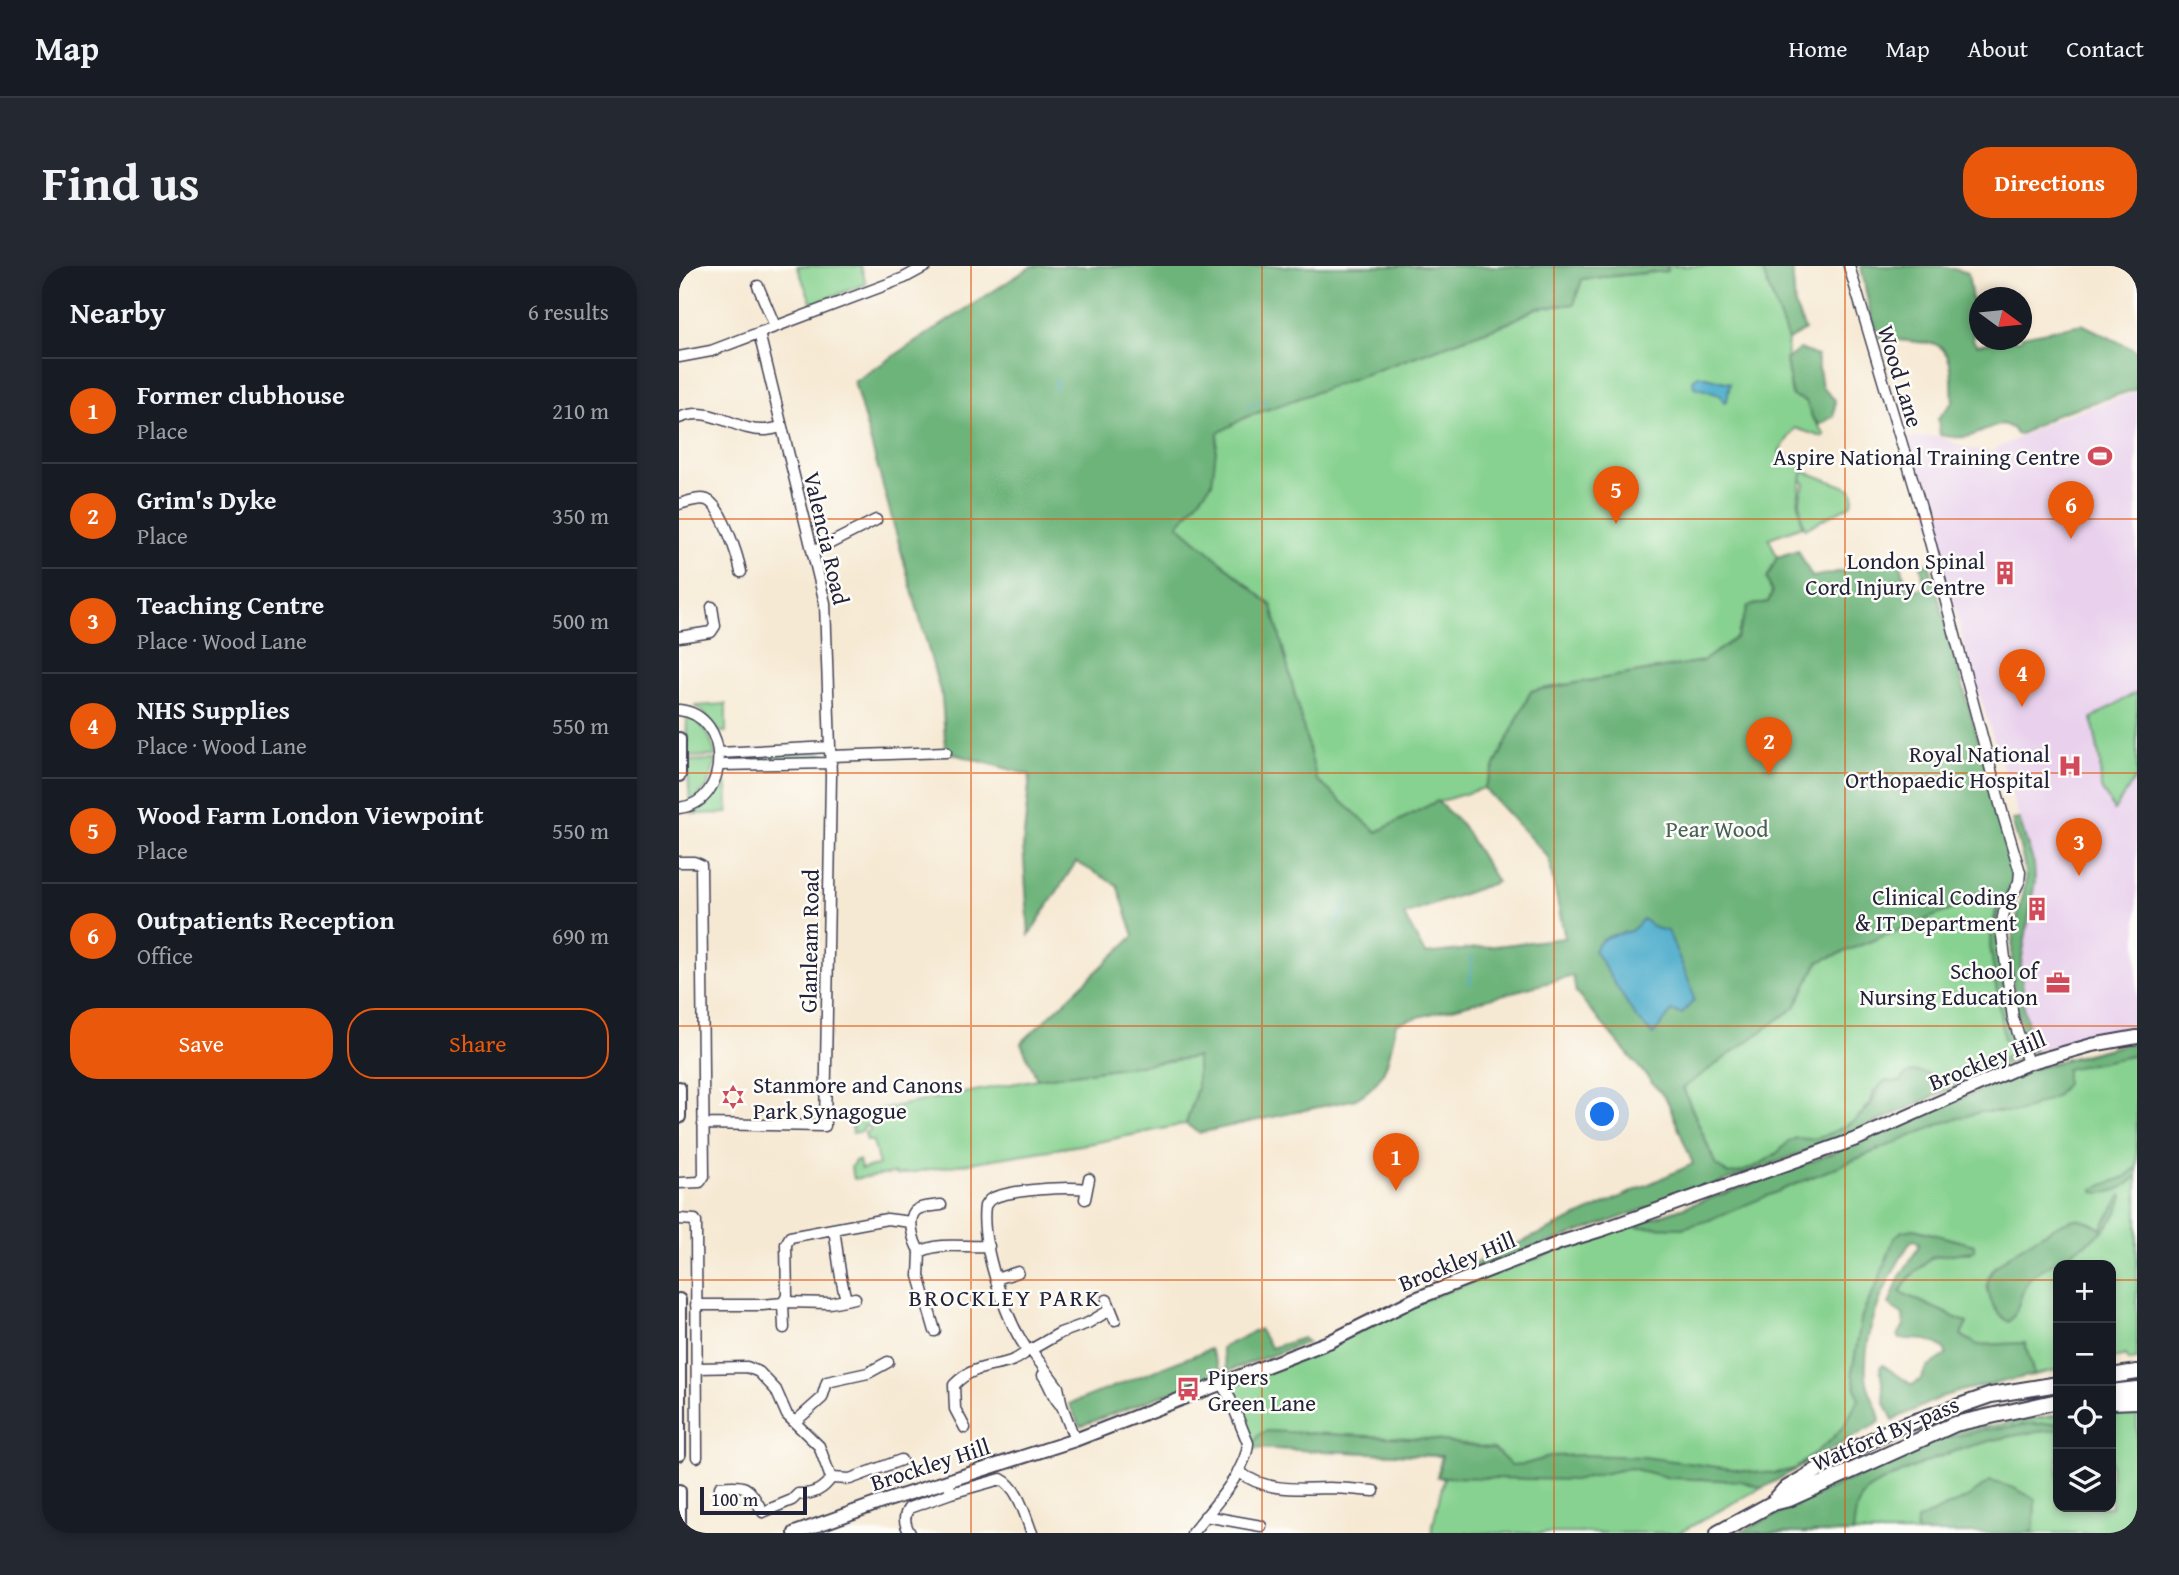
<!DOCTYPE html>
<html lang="en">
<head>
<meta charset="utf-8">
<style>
  body { margin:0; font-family:"Gentium Book Plus",serif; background:#242831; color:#f1f3f6 }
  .controls { position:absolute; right:21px; bottom:21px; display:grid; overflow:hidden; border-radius:14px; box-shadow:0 4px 10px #0003 }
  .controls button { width:63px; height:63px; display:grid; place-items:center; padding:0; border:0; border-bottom:2px solid #363941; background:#171b24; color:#f1f3f6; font:35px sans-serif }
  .compass { position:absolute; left:1290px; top:21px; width:63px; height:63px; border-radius:50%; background:#171b24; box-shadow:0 4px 10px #0003; rotate:105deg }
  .scale { position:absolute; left:21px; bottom:18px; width:107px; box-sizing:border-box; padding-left:7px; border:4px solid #22223b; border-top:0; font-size:19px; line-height:24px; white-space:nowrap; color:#22223b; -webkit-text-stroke:5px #fdfcf7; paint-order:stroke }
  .you { position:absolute; left:924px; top:849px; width:24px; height:24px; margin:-18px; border:5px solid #fff; border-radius:50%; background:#1a73e8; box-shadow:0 0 0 10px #1a73e833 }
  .badge { display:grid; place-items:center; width:46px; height:46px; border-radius:50%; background:#ea580c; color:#fff; font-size:23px; font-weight:700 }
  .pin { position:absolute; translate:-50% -58px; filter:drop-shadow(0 2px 4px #0008) }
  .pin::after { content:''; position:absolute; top:37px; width:24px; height:21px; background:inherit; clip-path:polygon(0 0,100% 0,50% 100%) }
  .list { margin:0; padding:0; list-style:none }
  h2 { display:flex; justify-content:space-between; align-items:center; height:91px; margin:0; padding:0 28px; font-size:30px }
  h2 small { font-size:23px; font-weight:400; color:#9ea1a6 }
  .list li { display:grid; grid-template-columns:46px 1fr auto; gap:21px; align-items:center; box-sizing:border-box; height:105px; padding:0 28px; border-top:2px solid #363941 }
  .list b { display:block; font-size:26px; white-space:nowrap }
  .list p { margin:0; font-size:23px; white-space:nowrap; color:#9ea1a6 }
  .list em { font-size:23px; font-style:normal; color:#9ea1a6 }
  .actions { display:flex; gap:14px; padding:21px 28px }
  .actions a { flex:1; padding:16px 0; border:2px solid #ea580c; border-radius:28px; text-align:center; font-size:24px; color:#ea580c }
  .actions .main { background:#ea580c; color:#fff }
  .icon { flex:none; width:38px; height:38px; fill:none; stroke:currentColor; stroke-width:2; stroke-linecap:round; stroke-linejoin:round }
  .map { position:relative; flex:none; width:1458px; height:1267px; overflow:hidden; border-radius:28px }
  header { display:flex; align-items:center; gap:42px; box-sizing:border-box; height:98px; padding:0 35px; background:#171b24; border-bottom:2px solid #363941 }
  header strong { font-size:33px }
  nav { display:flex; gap:38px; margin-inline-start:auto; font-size:24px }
  .intro { display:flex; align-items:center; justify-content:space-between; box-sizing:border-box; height:168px; padding:0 42px }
  h1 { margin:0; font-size:49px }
  .button { padding:18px 32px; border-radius:28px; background:#ea580c; color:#fff; font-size:24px; font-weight:700 }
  main { display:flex; gap:42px; padding:0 42px }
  aside { flex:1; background:#171b24; border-radius:28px; box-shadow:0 4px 10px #0003 }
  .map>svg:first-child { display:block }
  .built { fill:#e9d1ed }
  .green { fill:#87d290; stroke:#547a66; stroke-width:2 }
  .forest { fill:#6db47a; stroke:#486b5a; stroke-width:2; fill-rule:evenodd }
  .water { fill:#4caccb; stroke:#376783; stroke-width:2 }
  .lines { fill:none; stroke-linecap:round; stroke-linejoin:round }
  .stream { stroke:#4caccb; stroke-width:2 }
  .minor-casing { stroke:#424052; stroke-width:13 }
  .major-casing { stroke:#424052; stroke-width:16 }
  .highway-casing { stroke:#424052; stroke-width:18 }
  .minor { stroke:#fff; stroke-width:10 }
  .major { stroke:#fff; stroke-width:12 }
  .highway { stroke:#fff; stroke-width:14 }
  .grid { fill:none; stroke:#de560e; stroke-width:2; stroke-opacity:0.55 }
  .labels { text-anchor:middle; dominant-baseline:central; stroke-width:5; stroke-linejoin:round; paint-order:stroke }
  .street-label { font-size:23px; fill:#22223b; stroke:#fdfcf7 }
  .poi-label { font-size:23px; fill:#22223b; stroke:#fdfcf7; text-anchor:end }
  .park-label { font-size:23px; fill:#456059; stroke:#fdfcf7 }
  .neighbourhood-label { font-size:24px; letter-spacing:2px; fill:#22223b; stroke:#fdfcf7 }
</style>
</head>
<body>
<header>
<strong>Map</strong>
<nav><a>Home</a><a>Map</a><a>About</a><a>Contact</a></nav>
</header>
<div class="intro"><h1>Find us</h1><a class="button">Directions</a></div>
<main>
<aside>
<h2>Nearby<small>6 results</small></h2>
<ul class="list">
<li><span class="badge">1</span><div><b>Former clubhouse</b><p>Place</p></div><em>210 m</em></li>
<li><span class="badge">2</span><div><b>Grim's Dyke</b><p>Place</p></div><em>350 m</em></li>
<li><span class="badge">3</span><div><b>Teaching Centre</b><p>Place · Wood Lane</p></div><em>500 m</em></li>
<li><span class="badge">4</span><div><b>NHS Supplies</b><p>Place · Wood Lane</p></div><em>550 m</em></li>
<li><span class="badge">5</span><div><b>Wood Farm London Viewpoint</b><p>Place</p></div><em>550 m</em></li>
<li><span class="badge">6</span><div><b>Outpatients Reception</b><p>Office</p></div><em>690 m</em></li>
</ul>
<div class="actions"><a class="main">Save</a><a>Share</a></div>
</aside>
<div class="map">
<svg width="1458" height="1267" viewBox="0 0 1458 1267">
  <rect width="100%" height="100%" fill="#fdfcf7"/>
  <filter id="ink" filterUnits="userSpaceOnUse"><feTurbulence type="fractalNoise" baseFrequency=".0143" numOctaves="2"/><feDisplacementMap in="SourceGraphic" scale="14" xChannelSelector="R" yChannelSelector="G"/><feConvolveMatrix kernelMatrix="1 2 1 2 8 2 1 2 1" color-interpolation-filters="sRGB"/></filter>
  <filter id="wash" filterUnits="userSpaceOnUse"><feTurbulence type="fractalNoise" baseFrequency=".00686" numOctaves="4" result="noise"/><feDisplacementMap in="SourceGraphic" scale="28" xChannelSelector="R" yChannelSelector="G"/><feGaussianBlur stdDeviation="1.57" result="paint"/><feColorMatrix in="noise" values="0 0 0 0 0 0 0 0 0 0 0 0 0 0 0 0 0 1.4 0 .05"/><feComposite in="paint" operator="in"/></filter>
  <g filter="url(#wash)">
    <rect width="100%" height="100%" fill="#f6e9d3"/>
    <path class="built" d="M1458,126V763L1356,785L1345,744L1342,697L1356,615L1355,598L1292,403L1229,172L1259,170L1286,182L1311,186L1379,152Z"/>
    <path class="green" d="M118,0H182L187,18L133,38Z
      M989,0H1073L1084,6L1109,74L1107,94L1113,130L1127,135L1133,151L1146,169L1143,171L1116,162L1100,186L1125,197L1119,232L1123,260L1090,272L1098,291L1088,312L1093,328L1089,336L1069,340L1058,371L1024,395L852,425L805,522L759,536L698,566L637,514L593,340L499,259L532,217L539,167L567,151L829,57L857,42L895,38L903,13L988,5Z
      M1125,205L1172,223C1176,230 1175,235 1170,240L1126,263C1121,248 1118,230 1126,218L1122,214Z
      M1458,426V510L1435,544L1422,522L1421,495L1413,452Z
      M47,438V466H40L27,449L16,440Z
      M13,450L29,467L37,490L7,491L8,451Z
      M140,487L144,488L142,493L49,495L46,493L49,489Z
      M34,494L37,495L28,522L11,536L8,495Z
      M41,518H48L49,547L14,548L28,537Z
      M1303,631L1318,638L1311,679L1325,774L1334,784L1335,789L1297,803L1267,820C1243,812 1217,816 1195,825C1190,850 1160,867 1136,874C1129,876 1122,870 1115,873C1108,876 1104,882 1098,887C1087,897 1065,907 1049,908L1037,899L1004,822L1116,741L1139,696Z
      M1458,775V1093L1450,1095L1447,1089L1432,1093V999H1379V1104L1355,1109L1346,1077L1299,1079L1282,1069L1288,1057L1221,1026C1240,995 1256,985 1292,987L1295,979L1235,963L1199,1016L1183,1049L1173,1107L1180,1133L1165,1160L1152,1174L1116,1203L1000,1267H752L765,1212L758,1211L763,1190L573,1182L553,1119L625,1092L740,1036L874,986L1087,913L1182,876L1372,797Z
      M518,791V822L507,858L414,877L217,909L215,907L175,913L172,901L176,895L180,894L182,903L200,899L194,875H188L186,867L191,864L190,861L185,860L184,865L174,867L171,849L358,813Z
      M1458,1139V1267H1124L1110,1237L1223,1183L1281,1165L1379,1149V1241H1432V1140Z"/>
    <path class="forest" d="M353,0H989L988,5L903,13L895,38L857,42L829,57L567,151L539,167L533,217L499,259L593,340L638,514L698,566L758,535L783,559L818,616L725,649L746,688L886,672L869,591L805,522L852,425L1024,395L1058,371L1069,340L1089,336L1093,328L1088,312L1098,291L1119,284L1133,311L1221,294L1229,326L1246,321L1242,300L1250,297L1337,611L1322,639L1317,656L1327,741L1333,768L1342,791L1185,862L1085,901L787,1006L785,1004L799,996L1014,898L988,834L897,727L894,710L717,757C710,791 710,814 677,833L520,867L507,858L518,822V791L358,813L342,777L455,670L438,619L397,596L350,669L344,579L351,509L267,486L263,432L175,116ZM1303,631L1318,638L1311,679L1325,774L1334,784V789L1297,803L1267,820L1260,818L1254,809C1241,806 1228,801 1222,816L1205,815C1195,825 1198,828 1192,838C1182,854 1159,864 1142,871C1128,877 1121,868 1111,875C1105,879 1101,886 1095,889C1082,898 1064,907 1049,908L1037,899L1004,822L1116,741L1139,696Z
      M1073,0H1113L1116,41L1126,64L1109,74L1084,6Z
      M1182,0H1265L1289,7L1296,55L1294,74L1298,79L1325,74H1342L1343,70L1403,58L1458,85V123L1380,147L1342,168H1337L1333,162L1324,158C1295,166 1294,176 1261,169L1259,152L1274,136C1272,118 1277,86 1256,78L1201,72L1191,46Z
      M1121,83L1138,90L1143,121L1156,134L1155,150L1140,159L1133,151L1127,135L1113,130L1107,94Z
      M1340,553L1355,598L1356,615L1342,697L1345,744L1356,785L1351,787C1337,747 1328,707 1335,665C1338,646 1348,626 1346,607C1345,589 1337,571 1333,554Z
      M1458,775V789L1387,803V818L1376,831L1340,846H1301L1266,856L1028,955L1003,962L958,961L957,958L1087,913L1182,876L1342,806Z
      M1458,901V910C1445,923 1432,929 1414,926V923L1446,911Z
      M1442,929L1444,931C1433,971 1400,979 1369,1000C1364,1003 1355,1007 1351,1012C1340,1025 1342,1044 1330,1056C1314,1047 1301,1020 1314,1004C1324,991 1380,955 1397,953C1406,952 1415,959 1422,963Z
      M1235,963L1295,979V985L1253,991L1229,1013L1221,1026L1288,1057L1282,1069L1299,1079L1346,1077L1355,1109L1285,1124L1262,1131L1214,1154L1206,1137L1201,1101L1204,1099L1233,1119L1241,1114L1248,1102L1268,1088C1259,1071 1238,1073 1221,1073L1219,1069L1225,1060L1224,1049L1210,1039L1220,1012L1239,982L1240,977L1236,974L1232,975C1207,1014 1184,1062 1187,1110C1188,1126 1201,1144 1201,1156L1084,1222L1061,1215L991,1212L951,1202L895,1214L765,1211H758L763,1190L573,1182L579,1169L588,1165L751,1173L815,1183L832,1199L846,1198L874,1190L903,1189L965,1191L1075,1206L1097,1207L1116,1203L1152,1174L1165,1160L1180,1133L1173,1107L1183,1049L1199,1016L1215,972L1223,965Z
      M580,1063L592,1082L624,1072L628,1076L401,1160L390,1138L531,1083L541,1104L544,1105L548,1102L542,1082Z
      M1379,1157V1164C1320,1168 1262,1187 1209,1213C1202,1217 1191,1220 1186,1227C1176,1239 1176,1252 1174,1267H1059L1233,1184L1267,1172L1301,1165L1349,1158Z
      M1311,1215L1335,1222L1356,1233L1355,1263L1350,1267H1237L1238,1254L1288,1232Z"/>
    <path class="water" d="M1019,109L1051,117L1048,135L1045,136L1041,129L1015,121L1014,114Z
      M964,653L976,662L989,665L1012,720L1015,734L1003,748L993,745L974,769L956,750L915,684C927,666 933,671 951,665C956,663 960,657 964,653Z"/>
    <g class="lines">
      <path class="stream" d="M376,123L378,114
        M568,142L578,136H588
        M657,660L669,636
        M791,719L793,689"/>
    </g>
  </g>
  <g filter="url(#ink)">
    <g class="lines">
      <g class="minor-casing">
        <path id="minor" d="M1170,0L1242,242L1324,549L1341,606L1340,616L1325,646L1322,662L1334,752L1349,797
          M79,20L96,60
          M0,91L32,85L225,12L247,0
          M0,152C33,138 57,166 86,164C91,164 97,162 102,161
          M0,238C9,236 19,231 28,234C43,240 59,291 62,306
          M134,286L197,254
          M0,371L32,366L36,360L33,341
          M0,444C53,449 52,537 0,542
          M40,487L151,481
          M152,490L267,486
          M41,499L152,497
          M0,596H15L22,599L25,910L21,916L0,917
          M24,858L146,860L152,510L146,337L80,67
          M406,933L410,913
          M0,953L16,954L17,956L18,1191
          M155,963C159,987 160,1010 167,1033
          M241,986C235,977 226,950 239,943C245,940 255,940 262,939
          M317,1013L339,1006
          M428,1034L436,1054
          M105,1036L151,1037L176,1032
          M104,1037L108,1030L107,978L111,971L208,953L232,956
          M17,1039H83L104,1037L105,1062
          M256,1065L240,1010L241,986C263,975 287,982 310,980
          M347,1082C326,1052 301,976 306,940C309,936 309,934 314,932C331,924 389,920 408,923
          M353,1083L381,1067L409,1057L431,1044
          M354,1087L379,1121L383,1140L396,1174
          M18,1102L68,1101L80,1106L97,1124L108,1149L140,1180L152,1212L171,1213L222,1194
          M364,1109C372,1120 373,1132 383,1140
          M116,1156L143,1132L148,1116L189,1107L209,1096
          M286,1162L276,1143L275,1119C298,1094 325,1104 345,1088
          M559,1205C585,1226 619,1223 650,1222C665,1222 680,1224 695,1225
          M269,1214L272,1227L322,1213C340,1222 346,1250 353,1267
          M41,1221C70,1217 69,1222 84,1246L113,1234L119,1228C133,1229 144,1224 152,1212
          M526,1250L582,1260
          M231,1267C225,1258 224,1250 230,1242L272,1227
          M513,1267C530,1246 568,1205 569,1177L550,1130L545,1122V1117"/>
      </g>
      <g class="major-casing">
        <path id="major" d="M0,473V509
          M0,822V851
          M0,1034V1188
          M0,1225V1265
          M116,1267L200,1237L396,1174L652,1075L734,1034L784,1014L883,976L925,963L1180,872L1349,797L1413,779L1458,771"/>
      </g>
      <g class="highway-casing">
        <path id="highway" d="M1432,1110L1458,1106
          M1432,1126L1458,1123
          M1432,1136L1458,1135
          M1094,1237L1105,1224L1157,1193L1214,1163L1312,1129L1379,1118
          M1039,1267L1094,1237L1110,1233L1276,1158L1379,1135"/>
      </g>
      <use href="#minor" class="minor"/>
      <use href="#major" class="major"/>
      <use href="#highway" class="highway"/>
    </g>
  </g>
  <path class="grid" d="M292,0V1267M583,0V1267M875,0V1267M1166,0V1267M0,253H1458M0,507H1458M0,760H1458M0,1014H1379M1432,1014H1458"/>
  <defs>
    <g id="stadium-bare" transform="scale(1.89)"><path d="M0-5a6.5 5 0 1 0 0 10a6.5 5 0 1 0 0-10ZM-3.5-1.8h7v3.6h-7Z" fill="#d1495b" stroke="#fdfcf7" stroke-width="2.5" paint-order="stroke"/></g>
    <g id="building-bare" transform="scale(1.89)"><path d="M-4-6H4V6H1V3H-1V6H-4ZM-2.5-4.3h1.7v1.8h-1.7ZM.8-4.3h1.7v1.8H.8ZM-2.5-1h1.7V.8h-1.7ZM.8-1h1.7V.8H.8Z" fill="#d1495b" stroke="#fdfcf7" stroke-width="2.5" paint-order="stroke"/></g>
    <g id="hospital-bare" transform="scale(1.89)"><path d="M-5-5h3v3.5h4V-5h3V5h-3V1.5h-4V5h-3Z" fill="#d1495b" stroke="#fdfcf7" stroke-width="2.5" paint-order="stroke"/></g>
    <g id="office-bare" transform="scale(1.89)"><path d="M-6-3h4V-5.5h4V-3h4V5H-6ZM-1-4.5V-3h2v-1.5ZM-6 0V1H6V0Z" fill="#d1495b" stroke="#fdfcf7" stroke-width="2.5" paint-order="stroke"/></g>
    <g id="synagogue-bare" transform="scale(1.89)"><path d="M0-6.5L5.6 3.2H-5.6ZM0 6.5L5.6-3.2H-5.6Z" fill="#d1495b" stroke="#fdfcf7" stroke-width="2.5" paint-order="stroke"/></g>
    <g id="bus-bare" transform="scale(1.89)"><path d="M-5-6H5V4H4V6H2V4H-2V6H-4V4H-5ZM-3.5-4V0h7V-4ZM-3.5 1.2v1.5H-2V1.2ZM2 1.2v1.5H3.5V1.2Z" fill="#d1495b" stroke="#fdfcf7" stroke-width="2.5" paint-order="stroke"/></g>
  </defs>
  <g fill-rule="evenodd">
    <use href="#stadium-bare" x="1421" y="190"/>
    <use href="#building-bare" x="1326" y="307"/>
    <use href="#hospital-bare" x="1391" y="500"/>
    <use href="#building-bare" x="1358" y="643"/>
    <use href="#office-bare" x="1379" y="717"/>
    <use href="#synagogue-bare" x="54" y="831"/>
    <use href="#bus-bare" x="509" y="1123"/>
  </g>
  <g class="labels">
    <g class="street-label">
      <text transform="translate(1222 110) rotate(73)">Wood Lane</text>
      <text transform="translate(148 272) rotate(77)">Valencia Road</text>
      <text transform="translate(130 675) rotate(-89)">Glanleam Road</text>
      <text transform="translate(1308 794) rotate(-22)">Brockley Hill</text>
      <text transform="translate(778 995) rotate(-22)">Brockley Hill</text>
      <text transform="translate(1206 1167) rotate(-23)">Watford By-pass</text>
      <text transform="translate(251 1198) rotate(-18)">Brockley Hill</text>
    </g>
    <g class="poi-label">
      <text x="1401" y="190">Aspire National Training Centre</text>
      <text x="1306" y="294">London Spinal<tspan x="1306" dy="26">Cord Injury Centre</tspan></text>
      <text x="1371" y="487">Royal National<tspan x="1371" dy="26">Orthopaedic Hospital</tspan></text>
      <text x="1338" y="630">Clinical Coding<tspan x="1338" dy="26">&amp; IT Department</tspan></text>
      <text x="1359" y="704">School of<tspan x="1359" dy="26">Nursing Education</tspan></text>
      <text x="74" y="818" text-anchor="start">Stanmore and Canons<tspan x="74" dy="26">Park Synagogue</tspan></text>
      <text x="529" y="1110" text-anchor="start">Pipers<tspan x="529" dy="26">Green Lane</tspan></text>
    </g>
    <g class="park-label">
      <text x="1038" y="562">Pear Wood</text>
    </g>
    <g class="neighbourhood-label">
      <text x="326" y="1031">BROCKLEY PARK</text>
    </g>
  </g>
</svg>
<div class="controls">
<button>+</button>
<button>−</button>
<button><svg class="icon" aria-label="locate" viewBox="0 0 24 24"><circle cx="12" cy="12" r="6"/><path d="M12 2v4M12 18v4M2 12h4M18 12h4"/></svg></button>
<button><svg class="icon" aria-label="layers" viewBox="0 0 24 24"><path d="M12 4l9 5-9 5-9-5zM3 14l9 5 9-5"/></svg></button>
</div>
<svg class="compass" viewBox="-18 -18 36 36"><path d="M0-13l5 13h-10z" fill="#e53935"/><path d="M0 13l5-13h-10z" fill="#9ea1a6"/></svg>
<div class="scale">100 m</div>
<div class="you"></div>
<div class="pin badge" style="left:717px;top:925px">1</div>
<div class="pin badge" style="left:1090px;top:509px">2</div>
<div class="pin badge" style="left:1400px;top:610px">3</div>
<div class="pin badge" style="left:1343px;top:441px">4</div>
<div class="pin badge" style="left:937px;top:258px">5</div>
<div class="pin badge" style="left:1392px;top:273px">6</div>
</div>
</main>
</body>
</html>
